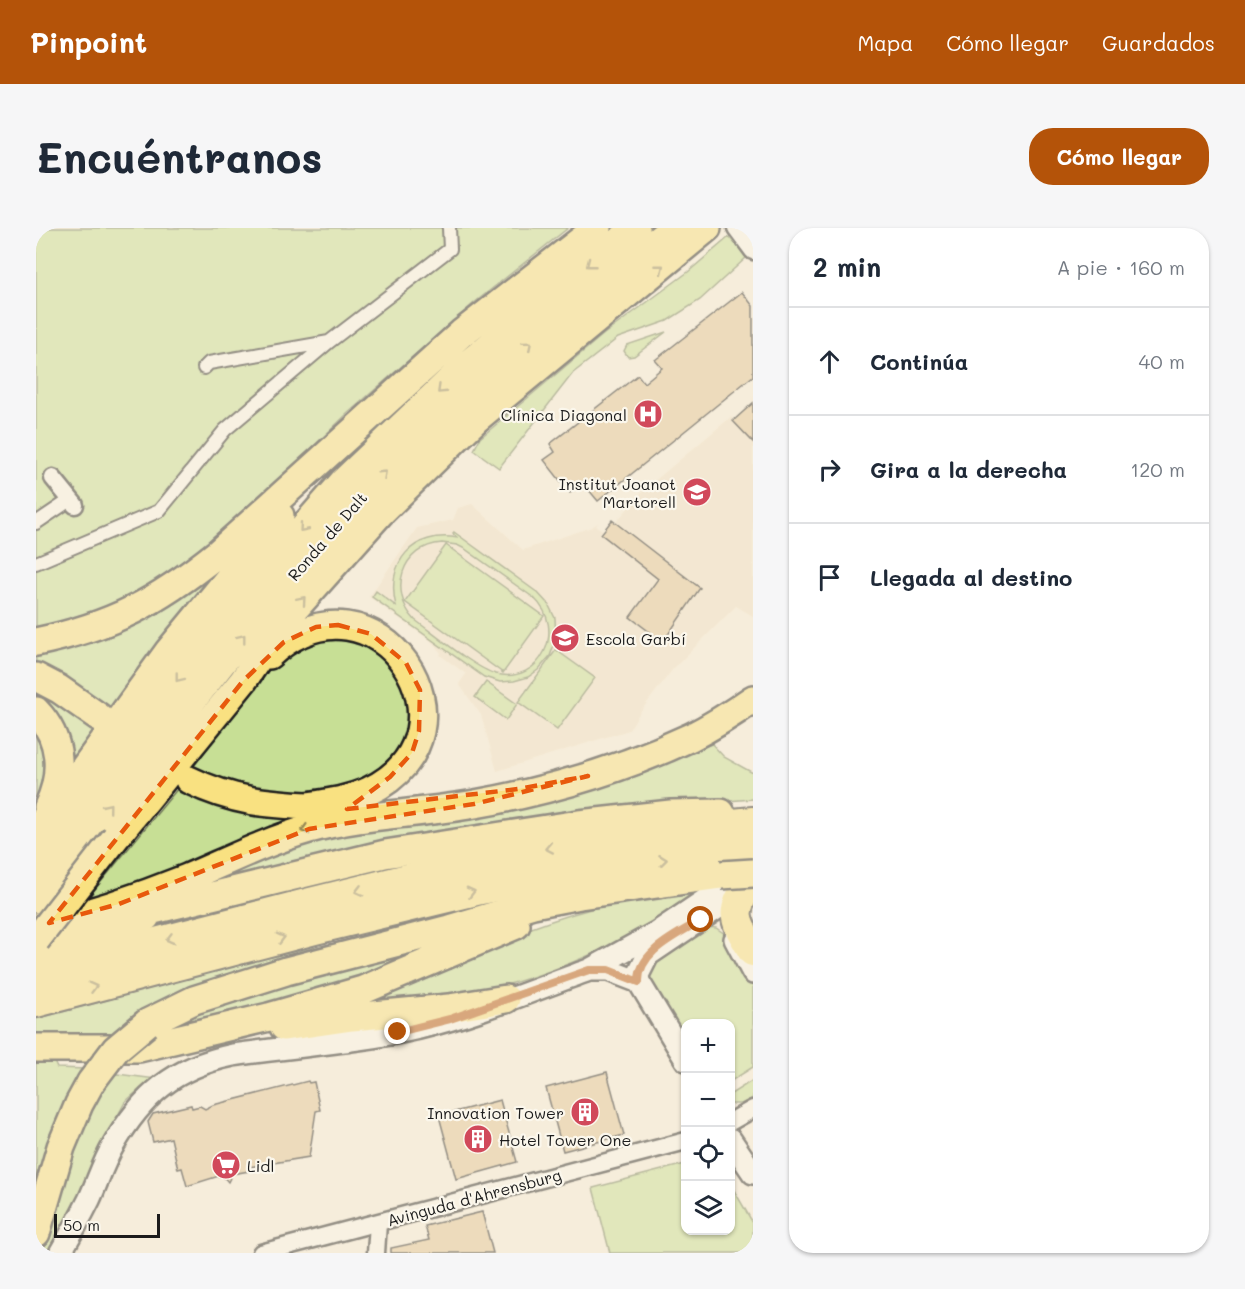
<!DOCTYPE html>
<html lang="es">
<head>
<meta charset="utf-8">
<style>
  body { margin:0; font-family:Mali,sans-serif; background:#f6f6f7; color:#1f2937 }
  .controls { position:absolute; right:18px; bottom:18px; display:grid; overflow:hidden; border-radius:12px; box-shadow:0 2px 4px #0004 }
  .controls button { width:54px; height:54px; display:grid; place-items:center; padding:0; border:0; border-bottom:2px solid #e0e1e3; background:#fff; color:#1f2937; font:30px sans-serif }
  .scale { position:absolute; left:18px; bottom:15px; width:106px; box-sizing:border-box; padding-left:6px; border:3px solid #1c1c1c; border-top:0; font-size:16px; line-height:21px; white-space:nowrap; color:#1c1c1c; -webkit-text-stroke:4px #fbf7ec; paint-order:stroke }
  .stop { position:absolute; width:18px; height:18px; margin:-14px; border:4px solid #b45309; border-radius:50%; background:#fff }
  .stop.end { background:#b45309; border-color:#fff; box-shadow:0 2px 6px #0008 }
  .list { margin:0; padding:0; list-style:none }
  h2 { display:flex; justify-content:space-between; align-items:center; height:78px; margin:0; padding:0 24px; font-size:26px }
  h2 small { font-size:20px; font-weight:400; color:#747a83 }
  .list li { display:grid; grid-template-columns:39px 1fr auto; gap:18px; align-items:center; box-sizing:border-box; height:108px; padding:0 24px; border-top:2px solid #e0e1e3 }
  .list b { display:block; font-size:22px; white-space:nowrap }
  .list em { font-size:20px; font-style:normal; color:#747a83 }
  .icon { flex:none; width:33px; height:33px; fill:none; stroke:currentColor; stroke-width:2; stroke-linecap:round; stroke-linejoin:round }
  .map { position:relative; flex:none; width:717px; height:1025px; overflow:hidden; border-radius:24px }
  header { display:flex; align-items:center; gap:36px; box-sizing:border-box; height:84px; padding:0 30px; background:#b45309; color:#fff }
  header strong { font-size:28px }
  nav { display:flex; gap:33px; margin-inline-start:auto; font-size:21px }
  .intro { display:flex; align-items:center; justify-content:space-between; box-sizing:border-box; height:144px; padding:0 36px }
  h1 { margin:0; font-size:42px }
  .button { padding:15px 27px; border-radius:24px; background:#b45309; color:#fff; font-size:21px; font-weight:700 }
  main { display:flex; gap:36px; padding:0 36px }
  aside { flex:1; background:#fff; border-radius:24px; box-shadow:0 2px 4px #0004 }
  .map>svg:first-child { display:block }
  .built { fill:#f0e1c7 }
  .green { fill:#c7df95; stroke:#727e58; stroke-width:1.5; fill-rule:evenodd }
  .building { fill:#e2c697; stroke:#1c1c1c; stroke-width:1.5 }
  .lines { fill:none; stroke-linecap:round; stroke-linejoin:round }
  .pedestrian-casing { stroke:#1c1c1c; stroke-width:16 }
  .minor-casing { stroke:#1c1c1c; stroke-width:21 }
  .tertiary-casing { stroke:#1c1c1c; stroke-width:26 }
  .trunk-casing { stroke:#1c1c1c; stroke-width:32 }
  .motorway-casing { stroke:#1c1c1c; stroke-width:34 }
  .pedestrian { stroke:#fbf7ec; stroke-width:12 }
  .minor { stroke:#fbf7ec; stroke-width:16 }
  .tertiary { stroke:#fbf7ec; stroke-width:21 }
  .trunk { stroke:#f9e181; stroke-width:27 }
  .motorway { stroke:#f9e181; stroke-width:30 }
  .trunk-bridge-casing { stroke:#1c1c1c; stroke-width:32; stroke-linecap:butt }
  .trunk-bridge { stroke:#f9e181; stroke-width:27 }
  .oneway { stroke:#968854 }
  .route { stroke:#b45309; stroke-width:8 }
  .marked { fill:none; stroke:#e8590c; stroke-width:4.5; stroke-dasharray:12 8; stroke-linejoin:round }
  .labels { text-anchor:middle; dominant-baseline:central; stroke-width:4.5; stroke-linejoin:round; paint-order:stroke }
  .poi-label { font-size:16px; fill:#1c1c1c; stroke:#fbf7ec; text-anchor:end }
  .street-label { font-size:16px; fill:#1c1c1c; stroke:#fbf7ec }
</style>
</head>
<body>
<header>
<strong>Pinpoint</strong>
<nav><a>Mapa</a><a>Cómo llegar</a><a>Guardados</a></nav>
</header>
<div class="intro"><h1>Encuéntranos</h1><a class="button">Cómo llegar</a></div>
<main>
<div class="map">
<svg width="717" height="1025" viewBox="0 0 717 1025">
  <rect width="100%" height="100%" fill="#f6eddb"/>
  <filter id="ink" filterUnits="userSpaceOnUse"><feTurbulence type="fractalNoise" baseFrequency=".0167" numOctaves="2"/><feDisplacementMap in="SourceGraphic" scale="12" xChannelSelector="R" yChannelSelector="G"/><feConvolveMatrix kernelMatrix="1 2 1 2 8 2 1 2 1" color-interpolation-filters="sRGB"/></filter>
  <g filter="url(#ink)">
    <path class="built" d="M717,169V388L700,378L637,441L604,484L593,502L461,543L445,487L423,456L430,446L404,427L405,425L395,413L333,369L381,300L417,292L422,280L436,276L487,322L556,299L562,295L560,298L568,303L576,292L580,294L609,261L695,189L700,193L716,180Z"/>
    <path class="green" d="M0,0H532L438,75L311,186L231,263L152,335L95,373L0,404Z
      M693,9L711,29L664,72L631,93L582,110L537,145L463,240L438,222L444,210L568,106L652,44Z
      M630,104L598,128L592,129L588,123L591,117Z
      M418,304L502,365L512,376L519,390L520,411L514,428L502,442L492,449L478,453L464,454L448,449L336,369L340,363L360,378C349,335 377,302 422,310L417,306ZM406,315L421,317L429,321L498,370C531,401 505,457 460,446C440,441 397,405 379,392C352,364 365,318 406,315Z
      M410,317L508,388L467,445L369,374Z
      M187,331L72,486L0,436V420Z
      M301,406L346,421L378,476L365,525L328,554L268,567L210,562L155,542L241,428Z
      M520,422L559,450L521,502L482,474Z
      M450,454L481,476L470,492L439,469Z
      M0,461L63,500L33,542L0,470Z
      M0,503C15,522 11,552 0,572Z
      M676,516L688,529L717,545V571L542,584L388,605L182,654L180,643L262,611L632,531Z
      M147,554L281,585L46,677Z
      M666,661C584,722 488,761 385,774C365,776 342,774 321,774C399,741 476,702 558,680C593,670 630,666 666,661Z
      M671,699L680,700L689,706L717,757V839L695,853L694,796H650L649,811L611,746V740Z
      M450,700L392,729L262,771L127,798L159,781Z
      M290,717V720L79,806L44,809L0,808V791L220,732Z
      M0,833L18,834L21,840L49,841L0,973Z
      M81,846L120,851L106,859L89,874L71,908L18,1025H6C21,993 26,959 36,926C44,898 58,874 71,849Z
      M717,852V870L705,876H695V866Z
      M649,936L650,1002H694L695,957L717,995V1025H574L557,960Z"/>
    <path class="building" d="M706,64L717,78V148L562,273L547,255L534,265L508,232L519,224L514,216L602,147L608,155L626,140L619,132Z
      M717,175V214L697,193Z
      M576,292L664,360L627,414L594,389L622,351L565,306Z
      M571,844L588,907L527,923L510,860Z
      M272,853L273,855L278,854L284,882L280,883L273,929L213,939V943L196,946L192,954L186,947L151,958L146,940L142,941L135,910L117,914L112,894L117,886L155,877L156,880L164,878L169,881L177,877Z
      M464,872L481,934L420,951L403,888Z
      M446,984L457,1025H355V1020L393,1012L389,998Z"/>
    <g class="lines">
      <g class="pedestrian-casing">
        <path id="pedestrian" d="M168,140L173,135L293,114L414,21L413,0
          M0,295L34,272
          M0,335L123,283L189,202L293,114"/>
      </g>
      <g class="minor-casing">
        <path id="minor" d="M700,0L717,23
          M17,250L39,277
          M694,894L717,881
          M225,1025L650,913
          M340,1025L342,995"/>
      </g>
      <g class="tertiary-casing">
        <path id="tertiary" d="M699,711L717,745
          M553,742L620,705L709,645
          M603,754L602,747L612,727L689,675
          M603,754L650,832
          M694,911L717,945
          M24,1025C34,1008 44,990 53,972C61,955 67,935 77,918C106,867 139,839 197,827C259,818 323,814 383,800C441,786 497,762 553,742H572L603,754"/>
      </g>
      <g class="trunk-casing">
        <path id="trunk" d="M0,414C77,398 121,374 182,325L426,105L561,0
          M233,427C341,328 455,504 333,563C314,572 292,575 271,578
          M0,449L23,461L63,489
          M0,483C26,510 28,545 12,579
          M153,552C202,576 237,576 289,579
          M0,601L28,568L133,423L244,288
          M80,609L207,453L246,395L344,285L440,191L671,0
          M0,636L213,362L307,254L427,140L525,59L600,0
          M0,671L233,375L326,266L442,158L637,0
          M89,689L349,626L543,596L635,586L685,585
          M0,699C53,686 101,670 151,650C191,633 231,613 273,601C327,586 384,586 439,576C512,563 587,541 655,509C677,498 697,485 717,471
          M0,720L110,689
          M111,795L158,772L250,743L413,701L497,676L544,667L685,647
          M248,799L316,789L413,780L470,771
          M0,820H100
          M103,820L233,789L327,762L480,697
          M0,1005L25,919L43,876L55,854"/>
      </g>
      <g class="motorway-casing">
        <path id="motorway" d="M714,655C692,686 700,693 717,723
          M0,746L274,675L449,632L533,617L627,603L717,594
          M0,774L279,701L445,661L564,639L717,623"/>
      </g>
      <use href="#pedestrian" class="pedestrian"/>
      <use href="#minor" class="minor"/>
      <use href="#tertiary" class="tertiary"/>
      <use href="#trunk" class="trunk"/>
      <use href="#motorway" class="motorway"/>
      <g class="trunk-bridge-casing">
        <path id="trunk-bridge" d="M685,647L717,645
          M0,712L80,609
          M55,854L80,821L111,795"/>
      </g>
      <use href="#trunk-bridge" class="trunk-bridge"/>
    </g>
    <defs><path id="oneway-chevron" d="M-2-3.5L2.5 0L-2 3.5" fill="none" stroke-width="1.6" stroke-linecap="round" stroke-linejoin="round" transform="scale(1.5)"/></defs>
    <g class="oneway">
      <use href="#oneway-chevron" transform="translate(554 36) rotate(142)"/>
      <use href="#oneway-chevron" transform="translate(624 40) rotate(-39)"/>
      <use href="#oneway-chevron" transform="translate(492 117) rotate(-40)"/>
      <use href="#oneway-chevron" transform="translate(405 162) rotate(136)"/>
      <use href="#oneway-chevron" transform="translate(347 246) rotate(-43)"/>
      <use href="#oneway-chevron" transform="translate(267 300) rotate(131)"/>
      <use href="#oneway-chevron" transform="translate(266 372) rotate(-49)"/>
      <use href="#oneway-chevron" transform="translate(206 410) rotate(-52)"/>
      <use href="#oneway-chevron" transform="translate(143 450) rotate(128)"/>
      <use href="#oneway-chevron" transform="translate(72 579) rotate(-51)"/>
      <use href="#oneway-chevron" transform="translate(269 602) rotate(164)"/>
      <use href="#oneway-chevron" transform="translate(513 620) rotate(169)"/>
      <use href="#oneway-chevron" transform="translate(627 632) rotate(-7)"/>
      <use href="#oneway-chevron" transform="translate(323 663) rotate(166)"/>
      <use href="#oneway-chevron" transform="translate(435 664) rotate(-14)"/>
      <use href="#oneway-chevron" transform="translate(245 710) rotate(-15)"/>
      <use href="#oneway-chevron" transform="translate(134 711) rotate(165)"/>
      <use href="#oneway-chevron" transform="translate(57 759) rotate(-15)"/>
    </g>
  </g>
  <g class="lines" filter="url(#ink)">
    <path class="route" d="M362,804L414,791L553,742H572L603,754C602,723 642,707 665,692"/>
  </g>
  <path d="M0 0H717V1025H0ZM302,397L335,406L370,435L384,462L383,503L376,525L354,549L311,581L482,561L552,548L438,576L273,601L83,676L13,695L207,453L248,414L280,399Z" fill="#f6eddb" fill-opacity=".55" fill-rule="evenodd"/>
  <path class="marked" d="M302,397L335,406L370,435L384,462L383,503L376,525L354,549L311,581L482,561L552,548L438,576L273,601L83,676L13,695L207,453L248,414L280,399Z"/>
  <defs>
    <g id="hospital-disc" transform="scale(1.5)"><circle r="9.5" fill="#d1495b" stroke="#fbf7ec"/><path d="M-5-5h3v3.5h4V-5h3V5h-3V1.5h-4V5h-3Z" fill="#fff"/></g>
    <g id="school-disc" transform="scale(1.5)"><circle r="9.5" fill="#d1495b" stroke="#fbf7ec"/><path d="M0-5L7-2L0 1L-7-2ZM-4 1L0 2.5L4 1V4Q0 6-4 4Z" fill="#fff"/></g>
    <g id="building-disc" transform="scale(1.5)"><circle r="9.5" fill="#d1495b" stroke="#fbf7ec"/><path d="M-4-6H4V6H1V3H-1V6H-4ZM-2.5-4.3h1.7v1.8h-1.7ZM.8-4.3h1.7v1.8H.8ZM-2.5-1h1.7V.8h-1.7ZM.8-1h1.7V.8H.8Z" fill="#fff"/></g>
    <g id="supermarket-disc" transform="scale(1.5)"><circle r="9.5" fill="#d1495b" stroke="#fbf7ec"/><path d="M-6-5.5h2.5l.6 2H6L4.5 2H-2.5L-4.4-4H-6ZM-1.5 3.2a1.3 1.3 0 1 0 .1 0ZM3 3.2a1.3 1.3 0 1 0 .1 0Z" fill="#fff"/></g>
  </defs>
  <g fill-rule="evenodd">
    <use href="#hospital-disc" x="612" y="186"/>
    <use href="#school-disc" x="661" y="264"/>
    <use href="#school-disc" x="529" y="410"/>
    <use href="#building-disc" x="549" y="884"/>
    <use href="#building-disc" x="442" y="911"/>
    <use href="#supermarket-disc" x="190" y="937"/>
  </g>
  <g class="labels">
    <g class="poi-label">
      <text x="591" y="186">Clínica Diagonal</text>
      <text x="640" y="255">Institut Joanot<tspan x="640" dy="18">Martorell</tspan></text>
      <text x="550" y="410" text-anchor="start">Escola Garbí</text>
      <text x="528" y="884">Innovation Tower</text>
      <text x="463" y="911" text-anchor="start">Hotel Tower One</text>
      <text x="211" y="937" text-anchor="start">Lidl</text>
    </g>
    <g class="street-label">
      <text transform="translate(291 308) rotate(-49)">Ronda de Dalt</text>
      <text transform="translate(438 969) rotate(-15)">Avinguda d'Ahrensburg</text>
    </g>
  </g>
</svg>
<div class="controls">
<button>+</button>
<button>−</button>
<button><svg class="icon" aria-label="locate" viewBox="0 0 24 24"><circle cx="12" cy="12" r="6"/><path d="M12 2v4M12 18v4M2 12h4M18 12h4"/></svg></button>
<button><svg class="icon" aria-label="layers" viewBox="0 0 24 24"><path d="M12 4l9 5-9 5-9-5zM3 14l9 5 9-5"/></svg></button>
</div>
<div class="scale">50 m</div>
<div class="stop" style="left:665px;top:692px"></div>
<div class="stop end" style="left:362px;top:804px"></div>
</div>
<aside>
<h2>2 min<small>A pie · 160 m</small></h2>
<ul class="list">
<li><svg class="icon" aria-label="ahead" viewBox="0 0 24 24"><path d="M12 20V5M6 11l6-6 6 6"/></svg><div><b>Continúa</b></div><em>40 m</em></li>
<li><svg class="icon" aria-label="right" viewBox="0 0 24 24"><path d="M7 20v-9h11M14 6l5 5-5 5"/></svg><div><b>Gira a la derecha</b></div><em>120 m</em></li>
<li><svg class="icon" aria-label="arrive" viewBox="0 0 24 24"><path d="M6 21V4h12l-3 4 3 4H6"/></svg><div><b>Llegada al destino</b></div></li>
</ul>
</aside>
</main>
</body>
</html>
